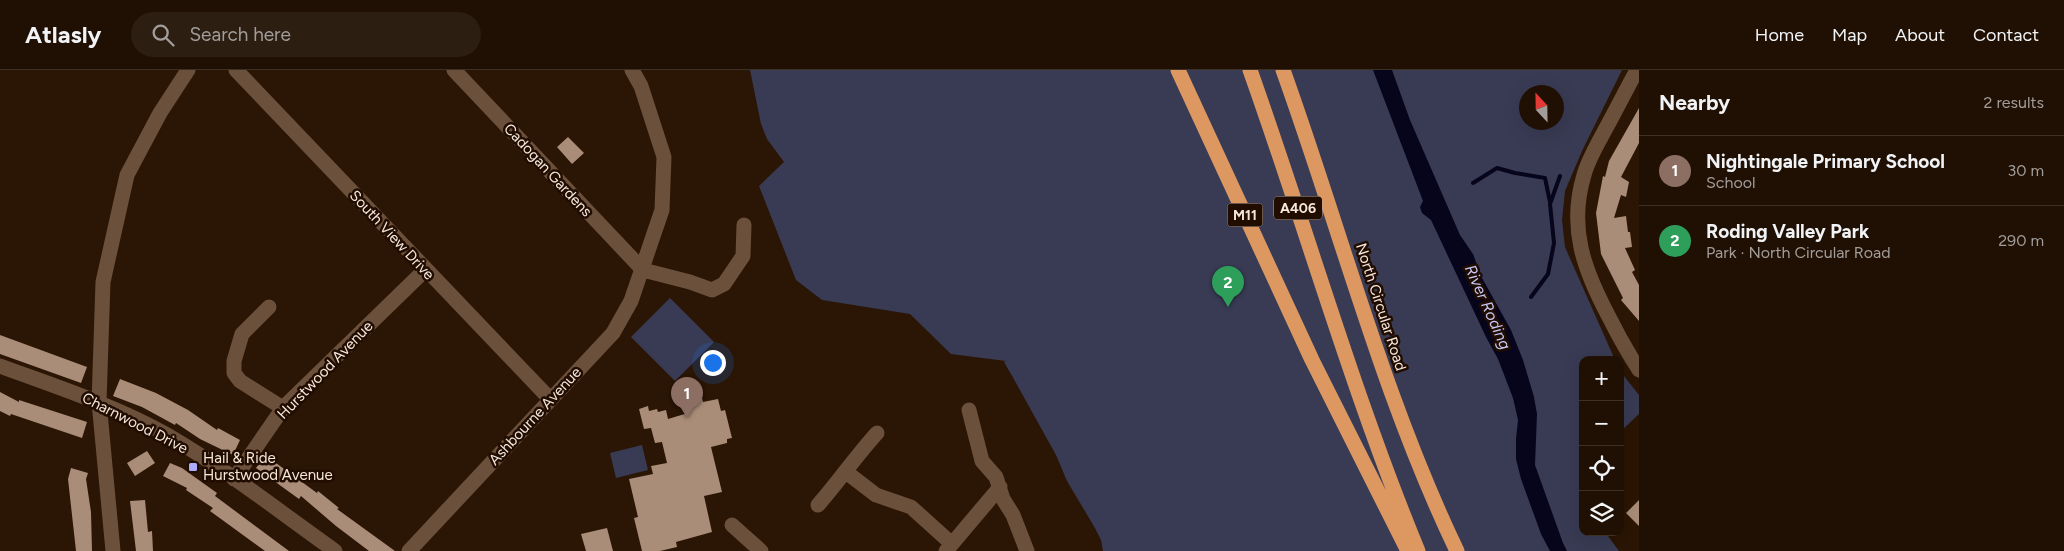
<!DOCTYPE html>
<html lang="en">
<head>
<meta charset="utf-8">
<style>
  body { margin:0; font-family:Figtree,sans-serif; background:#2d1e12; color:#f1f3f6 }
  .controls { position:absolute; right:15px; bottom:15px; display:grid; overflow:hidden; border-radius:10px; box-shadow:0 5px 20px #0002 }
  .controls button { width:45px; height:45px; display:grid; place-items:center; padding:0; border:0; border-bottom:1px solid #3d3025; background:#201003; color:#f1f3f6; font:25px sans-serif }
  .compass { position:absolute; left:1519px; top:15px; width:45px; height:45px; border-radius:50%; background:#201003; box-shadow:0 5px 20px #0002; rotate:338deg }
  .you { position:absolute; left:712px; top:292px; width:18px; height:18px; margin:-12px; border:4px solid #fff; border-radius:50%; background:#1a73e8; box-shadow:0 0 0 8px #1a73e833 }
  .badge { display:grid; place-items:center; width:32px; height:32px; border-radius:50%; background:#ea580c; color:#fff; font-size:16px; font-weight:700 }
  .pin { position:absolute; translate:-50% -41px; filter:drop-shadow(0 1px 2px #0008) }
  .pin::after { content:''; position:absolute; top:26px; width:18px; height:15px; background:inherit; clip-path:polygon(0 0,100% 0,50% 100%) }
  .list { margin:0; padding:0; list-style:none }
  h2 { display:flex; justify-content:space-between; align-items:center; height:65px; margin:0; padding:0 20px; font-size:21px }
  h2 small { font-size:16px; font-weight:400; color:#a29d9a }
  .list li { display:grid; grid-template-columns:32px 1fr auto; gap:15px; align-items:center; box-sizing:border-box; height:70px; padding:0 20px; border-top:1px solid #3d3025 }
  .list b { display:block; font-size:19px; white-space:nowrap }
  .list p { margin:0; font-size:16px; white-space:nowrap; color:#a29d9a }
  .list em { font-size:16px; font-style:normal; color:#a29d9a }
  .icon { flex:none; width:28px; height:28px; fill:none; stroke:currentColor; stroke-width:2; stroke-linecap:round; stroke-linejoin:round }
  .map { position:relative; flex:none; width:1639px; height:481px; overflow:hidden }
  header { display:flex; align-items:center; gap:30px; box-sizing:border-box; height:70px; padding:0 25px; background:#201003; border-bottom:1px solid #3d3025 }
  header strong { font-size:24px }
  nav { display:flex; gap:28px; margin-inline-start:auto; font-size:18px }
  .search { width:350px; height:45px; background:#2d1e12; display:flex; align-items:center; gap:12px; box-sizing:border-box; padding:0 18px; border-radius:28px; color:#a29d9a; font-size:19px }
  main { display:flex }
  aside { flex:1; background:#201003 }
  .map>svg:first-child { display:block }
  .green { fill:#393b54; fill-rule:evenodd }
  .water { fill:#07051c }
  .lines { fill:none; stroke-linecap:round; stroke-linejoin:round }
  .stream { stroke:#07051c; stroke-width:4 }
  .building { fill:#a98d78 }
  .minor { stroke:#6b503b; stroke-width:15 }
  .highway { stroke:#dd9861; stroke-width:15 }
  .poi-dot { fill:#abaffb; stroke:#210c00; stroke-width:2 }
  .labels { text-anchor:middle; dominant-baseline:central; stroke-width:5; stroke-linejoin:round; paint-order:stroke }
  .shield { fill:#210c00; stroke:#b6a59a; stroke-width:1 }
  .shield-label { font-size:14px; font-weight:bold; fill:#f6e7dc }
  .street-label { font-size:15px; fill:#f6e7dc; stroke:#210c00 }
  .poi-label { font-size:15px; fill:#f6e7dc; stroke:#210c00; text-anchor:start }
  .water-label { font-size:16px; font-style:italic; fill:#c5c9f6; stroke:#210c00 }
</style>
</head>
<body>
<header>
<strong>Atlasly</strong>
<div class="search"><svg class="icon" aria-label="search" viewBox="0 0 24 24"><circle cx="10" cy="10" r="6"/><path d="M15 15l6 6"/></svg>Search here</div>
<nav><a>Home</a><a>Map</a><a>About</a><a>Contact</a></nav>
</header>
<main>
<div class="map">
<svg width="1639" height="481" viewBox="0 0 1639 481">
  <rect width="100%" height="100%" fill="#2b1504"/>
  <path class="green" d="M750,0H1622L1582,81L1565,121L1562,150L1565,177L1615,290H1583V398L1579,402L1583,411V462H1605L1619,481H1103L1101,470L1095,458L1067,411L1056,385L1011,304L1004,292L1006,291L951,284L910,244L822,230L796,210L759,116L784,92L767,69L761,54ZM1526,22H1556V52H1526Z
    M670,228L714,272L675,311L631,267Z
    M1620,301L1639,325V344L1620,362Z
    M642,375L648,400L616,408L610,383Z"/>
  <path class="water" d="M1373,0H1392L1410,50L1460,165L1473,184L1482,208L1511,260L1523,290L1534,327L1537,344L1535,395L1563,473L1567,481H1550L1541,464L1521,409L1516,389V369L1518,350L1513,328L1498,289L1486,267L1431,150L1422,143L1420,137L1423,131Z"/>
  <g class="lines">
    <path class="stream" d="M1473,113L1497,98L1515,103L1545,108L1550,132
      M1531,227L1548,204L1554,173L1550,134L1560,106"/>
  </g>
  <path class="building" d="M1639,38V73L1621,107L1629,112L1626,127L1621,125L1614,148L1626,146L1628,162H1630L1632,177L1625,178L1635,200L1632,202L1639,215V251L1621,230L1623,228L1601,184L1596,143L1603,106L1605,107L1609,91Z
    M568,67L584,83L572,94L557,77Z
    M0,265L87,297L81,313L0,284Z
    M120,309L156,323L188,340L217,360L218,358L240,370L233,385L200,369L176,353L175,355L142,337L113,326Z
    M0,322L19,332V330L87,352L82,368L11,344L10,346L0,341Z
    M702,328L703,332L718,329L721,341L725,340L732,368L727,369V373L711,377L722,422L704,426L712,462L676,472L677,477L660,481H642L634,448L638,447L629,409L653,404L651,396L667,393L662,372L655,373L651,358L644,359L639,339L648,336L649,341L657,339L658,342L666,340L668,349L688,343L685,332Z
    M147,381L155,393L135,406L127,393Z
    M265,385L317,423L318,421L339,438L337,439L395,481H369L336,456L301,426L299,429L256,398Z
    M170,393L182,398L217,423L215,426L289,481H265L210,441L213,438L186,420L187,418L163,406Z
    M71,398L88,403L86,409L91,442L92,481H76L68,409Z
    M145,430L148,462L152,461L153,481H136L130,431Z
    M1639,430V456L1626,443Z
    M607,458L613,481H586L581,464Z"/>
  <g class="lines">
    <path class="minor" d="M236,0L550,329
      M454,0L643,200
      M1637,0C1626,20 1616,40 1605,60C1597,75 1588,90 1584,105C1568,158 1584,200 1609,247C1618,265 1628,283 1639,300
      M643,200L690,212L712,220L724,214L743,186L744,155
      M269,237L242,264L234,291V303L240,311L283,338
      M0,296C57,317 116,336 169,366C227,400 280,442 335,481
      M969,340L982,391L996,407L1003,429L1013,445L1027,481
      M846,402L876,425L911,437L952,474
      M234,409L283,338L425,200
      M818,435C839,411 856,386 877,363
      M732,455L761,481
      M113,481L99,332L103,212L127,105L160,43L188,0
      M409,481L613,263L631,231L662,140L664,87L641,16L632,0
      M946,481L1000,417"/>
    <path class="highway" d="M1178,0L1312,290L1408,481
      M1250,0C1307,160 1353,324 1418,481
      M1283,0C1341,161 1383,327 1457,481"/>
  </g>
  <rect class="poi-dot" x="188" y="392" width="10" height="10" rx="2.5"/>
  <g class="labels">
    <g class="shield">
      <rect x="1274" y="126.5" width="48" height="23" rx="4"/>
      <rect x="1227.5" y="133.5" width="35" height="23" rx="4"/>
    </g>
    <g class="shield-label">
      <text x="1298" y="138">A406</text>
      <text x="1245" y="145">M11</text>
    </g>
    <g class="street-label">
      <text transform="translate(548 100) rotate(47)">Cadogan Gardens</text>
      <text transform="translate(392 165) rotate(47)">South View Drive</text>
      <text transform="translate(1381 237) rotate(72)">North Circular Road</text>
      <text transform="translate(325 300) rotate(-46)">Hurstwood Avenue</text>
      <text transform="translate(535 346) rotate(-47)">Ashbourne Avenue</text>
      <text transform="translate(135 353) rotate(27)">Charnwood Drive</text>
    </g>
    <g class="poi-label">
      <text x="203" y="388">Hail &amp; Ride<tspan x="203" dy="17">Hurstwood Avenue</tspan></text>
    </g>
    <g class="water-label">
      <text transform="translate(1488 237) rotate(66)">River Roding</text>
    </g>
  </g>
</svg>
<div class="controls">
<button>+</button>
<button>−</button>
<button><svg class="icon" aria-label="locate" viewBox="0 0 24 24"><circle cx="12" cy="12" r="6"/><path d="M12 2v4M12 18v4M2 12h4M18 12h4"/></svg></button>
<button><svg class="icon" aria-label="layers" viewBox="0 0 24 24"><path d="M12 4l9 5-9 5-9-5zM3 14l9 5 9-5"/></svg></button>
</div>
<svg class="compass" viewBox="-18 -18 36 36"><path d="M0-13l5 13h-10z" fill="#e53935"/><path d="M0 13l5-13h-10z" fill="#a29d9a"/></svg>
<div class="you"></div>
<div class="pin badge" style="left:687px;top:348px;background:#8d6e63">1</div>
<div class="pin badge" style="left:1228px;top:237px;background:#2e9e5b">2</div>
</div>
<aside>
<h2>Nearby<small>2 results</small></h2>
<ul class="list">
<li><span class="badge" style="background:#8d6e63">1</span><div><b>Nightingale Primary School</b><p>School</p></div><em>30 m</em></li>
<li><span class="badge" style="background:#2e9e5b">2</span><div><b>Roding Valley Park</b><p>Park · North Circular Road</p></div><em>290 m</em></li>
</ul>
</aside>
</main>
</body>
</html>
